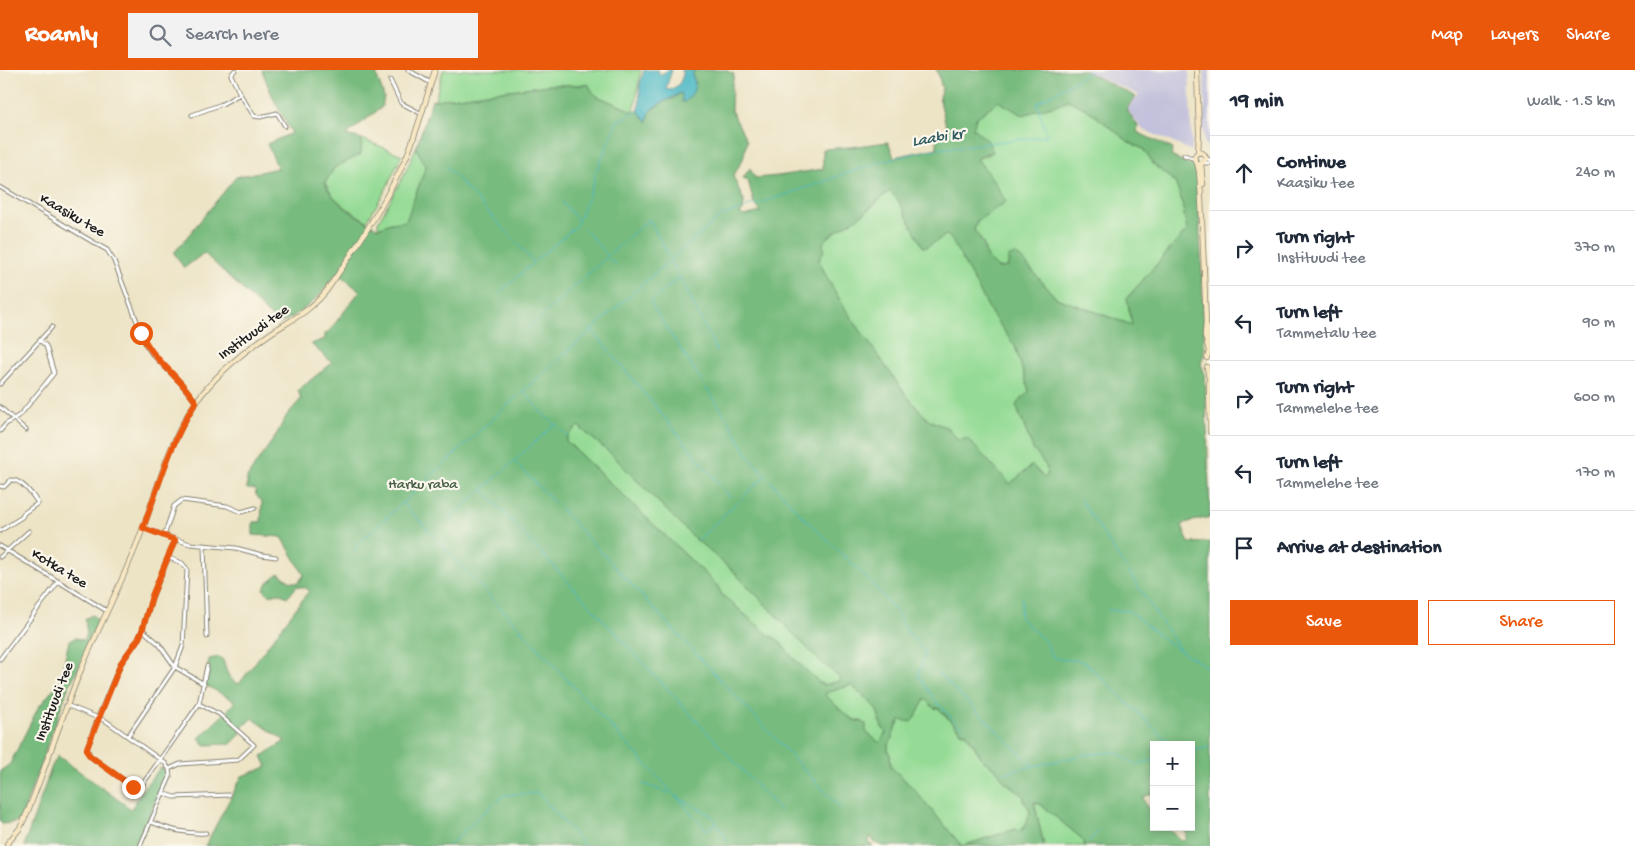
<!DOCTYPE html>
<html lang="en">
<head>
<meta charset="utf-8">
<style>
  body { margin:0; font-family:"Gochi Hand",sans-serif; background:#f2f2f3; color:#1f2937 }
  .controls { position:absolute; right:15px; bottom:15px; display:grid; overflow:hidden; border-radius:0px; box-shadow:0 2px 8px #0003 }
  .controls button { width:45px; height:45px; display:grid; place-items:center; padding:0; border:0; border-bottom:1px solid #e0e1e3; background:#fff; color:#1f2937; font:25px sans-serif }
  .stop { position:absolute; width:15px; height:15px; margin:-11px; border:4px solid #ea580c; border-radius:50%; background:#fff }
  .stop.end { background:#ea580c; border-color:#fff; box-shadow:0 1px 5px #0008 }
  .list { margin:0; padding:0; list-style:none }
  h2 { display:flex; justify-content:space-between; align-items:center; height:65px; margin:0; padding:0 20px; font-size:21px }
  h2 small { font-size:16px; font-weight:400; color:#747a83 }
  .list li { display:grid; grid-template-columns:32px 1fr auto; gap:15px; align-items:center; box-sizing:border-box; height:75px; padding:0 20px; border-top:1px solid #e0e1e3 }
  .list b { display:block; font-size:19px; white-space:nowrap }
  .list p { margin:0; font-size:16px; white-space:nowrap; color:#747a83 }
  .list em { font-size:16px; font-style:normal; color:#747a83 }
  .actions { display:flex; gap:10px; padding:15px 20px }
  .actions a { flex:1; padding:11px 0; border:1px solid #ea580c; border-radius:0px; text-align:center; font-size:18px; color:#ea580c }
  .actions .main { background:#ea580c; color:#fff }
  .icon { flex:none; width:28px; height:28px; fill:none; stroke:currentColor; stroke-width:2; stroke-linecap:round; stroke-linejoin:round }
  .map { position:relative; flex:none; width:1210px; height:776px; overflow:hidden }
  header { display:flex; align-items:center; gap:30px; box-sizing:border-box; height:70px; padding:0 25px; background:#ea580c; color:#fff }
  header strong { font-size:24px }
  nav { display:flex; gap:28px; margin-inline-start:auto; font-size:18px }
  .search { width:350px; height:45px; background:#f2f2f3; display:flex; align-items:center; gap:12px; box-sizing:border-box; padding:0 18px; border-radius:0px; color:#747a83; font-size:19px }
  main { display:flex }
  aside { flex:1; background:#fff }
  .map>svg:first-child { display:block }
  .industrial { fill:#c3c1db }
  .green { fill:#95db95; stroke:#587c58 }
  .forest { fill:#78bb7e; stroke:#4a6c4d; fill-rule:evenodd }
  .water { fill:#4ab8c4; stroke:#336a70 }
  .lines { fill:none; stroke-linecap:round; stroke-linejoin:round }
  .stream { stroke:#4ab8c4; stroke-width:1 }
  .street-casing { stroke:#848071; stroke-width:5 }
  .secondary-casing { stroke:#848071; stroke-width:6 }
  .street { stroke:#fff; stroke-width:3 }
  .secondary { stroke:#f8e7c3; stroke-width:4.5 }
  .route { stroke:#ea580c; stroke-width:6 }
  .labels { text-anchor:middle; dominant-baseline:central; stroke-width:4.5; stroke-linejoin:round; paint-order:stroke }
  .street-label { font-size:15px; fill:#1c1c1c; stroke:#fbf7ec }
  .park-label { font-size:15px; fill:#465f46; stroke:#fbf7ec }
  .water-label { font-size:16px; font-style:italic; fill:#2e5a5f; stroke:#fbf7ec }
</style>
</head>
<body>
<header>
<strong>Roamly</strong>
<div class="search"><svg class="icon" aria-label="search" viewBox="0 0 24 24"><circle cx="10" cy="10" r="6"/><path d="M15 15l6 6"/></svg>Search here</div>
<nav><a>Map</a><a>Layers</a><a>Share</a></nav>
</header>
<main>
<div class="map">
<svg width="1210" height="776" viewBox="0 0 1210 776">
  <rect width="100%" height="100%" fill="#fbf7ec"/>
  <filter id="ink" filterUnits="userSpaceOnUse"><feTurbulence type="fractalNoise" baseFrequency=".02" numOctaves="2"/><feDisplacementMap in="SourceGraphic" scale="10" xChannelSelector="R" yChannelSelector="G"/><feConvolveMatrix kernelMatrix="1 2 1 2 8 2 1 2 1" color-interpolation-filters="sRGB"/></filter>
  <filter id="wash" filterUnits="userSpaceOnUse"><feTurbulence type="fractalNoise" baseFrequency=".0096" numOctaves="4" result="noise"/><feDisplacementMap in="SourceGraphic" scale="20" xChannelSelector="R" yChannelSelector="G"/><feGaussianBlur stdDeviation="1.12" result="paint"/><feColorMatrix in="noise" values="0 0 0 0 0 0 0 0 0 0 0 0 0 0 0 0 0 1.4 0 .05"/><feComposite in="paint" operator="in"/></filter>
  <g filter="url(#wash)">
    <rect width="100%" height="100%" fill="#ede4c6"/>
    <path class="industrial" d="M1083,0H1189L1192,81L1142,59L1127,39L1139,25Z
      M1204,0H1210V81L1204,72L1202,45L1205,46Z"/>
    <path class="green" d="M443,0H641L634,42L597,26L592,21L588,14L585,15H548L435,30Z
      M1068,30L1088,40L1129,72L1143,79L1154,95L1175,112L1181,128L1187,160L1127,228L1132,255L1056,228L1022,189L1009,187L1008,197L998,198L986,186L983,173L974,160L994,111L977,89L993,82L973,58L976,48L998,31L1023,45L1058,34Z
      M362,69L402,85L385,121L367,151C350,141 333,131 325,113L334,98L361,84Z
      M416,78L426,96L406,152L391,153L378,158V152L403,107Z
      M890,121L898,130L927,177L946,165L950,166L992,244L1015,276L1029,321L1018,341L1033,379L1046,396L1048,406L1044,408L1032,395L1010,414L967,369L959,371L948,358L928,350L906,325L846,240L827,208L819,190L824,180L823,172C836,159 849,154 863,144C873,137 880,128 890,121Z
      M578,356L611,384L692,466L733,501L818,589L840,608V611L824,615L820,613L792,587L778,570L770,566L722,525L717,515L566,371L568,366Z
      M851,615C858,622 873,633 877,641C881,649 878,655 886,662L880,674L866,662L862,651C848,651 835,634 825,625L826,623Z
      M925,629L934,638H938L962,663L965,662L983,690L996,699L1004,711L1024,726V732L1029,738L1030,745L1024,758L1018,762L1015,759L962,776L911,716L893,699L891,696L890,685L888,681V675L893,668L894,661L901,649L906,651L915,648Z
      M1034,731L1040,734L1080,767L1085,776H1044Z"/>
    <path class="forest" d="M262,0H375L384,27L382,37L346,65L362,69L361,84L334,98L325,113C334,135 358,146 378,158L391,153L406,151L426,96L416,78L432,30H435L548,15H585L588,14L592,21L597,26L634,42L639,40V42L652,40L665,30L672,29L680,23L682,24L695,0H725L734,4L732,16L731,40L747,71L743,89L733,106L744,131L743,141L740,143L743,146L761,142L754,133L748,110L743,108L750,98L755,108L778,106L823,99V79L850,77L888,72L894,87L937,78V66L946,64L947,60L939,26L942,19L939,6L936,0H1083L1136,27L1126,39L1138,56L1137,62L1173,79L1171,86L1191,95L1192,90L1197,97L1204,251V283L1201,294L1205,304L1210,447L1184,453L1182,456L1189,473L1210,472V776H1085L1080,767L1040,734L1034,732L1044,776H883L875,773L870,766L869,773L873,776H205L242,706L267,697L262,686L285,671L252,648L241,659L240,665L231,674L205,675L199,668L229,639L235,631L205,615L209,589L219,587L223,590C226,600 228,610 239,614L309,521L306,518L297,516L288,527L278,523L269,525L264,520L266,514L279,503L289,511L298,513L304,505L282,467L253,465V452H261L262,432L256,425L255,419H247V408L258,391L275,367L287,345L301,329L298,320L332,293L311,274L325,269V264L330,260L360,221L337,203C317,230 308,239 279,254L204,183L184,198L174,183L236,107L278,98L267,74L292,63C280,43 270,22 262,0ZM1068,30L1088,40L1129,72L1143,79L1154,95L1175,112L1181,128L1187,160L1127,228L1132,255L1056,228L1022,189L1015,184L1008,187V197L998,198L986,186L983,173L974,160L977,151L1006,132L994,111L977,89L985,84L993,82L988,71L973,58L976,48L998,31L1023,45L1058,34ZM890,121L898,130L923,177H927L946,165L950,167L992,244L1015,276L1029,321L1016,335L1033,379L1046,396L1047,406L1044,408L1032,395L1010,414L967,368L959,371L948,358L928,350L906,325L846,240L827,208L819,190L824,180L823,172C836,159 849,154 863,144C872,137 880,128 890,121ZM578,356L611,384L692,466L733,501L818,589L840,608V611L824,615L820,613L792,587L778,570L770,566L722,525L717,515L566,371L568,366ZM851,615C858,622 873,632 877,641C881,648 879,655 886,662L880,673L866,662V654C861,651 859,652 854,650C845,646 833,632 825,625L826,623ZM925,629L934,638H938L963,663L966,662L983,690L996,699L1004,711L1024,726V732L1029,738L1030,744L1024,758L1018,762L1016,759L962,776L911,716L893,699L891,696L890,685L888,681V675L893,668L894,661L900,650L911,652L915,648ZM1154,675H1191V757H1183L1186,762V769L1183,771L1165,757H1154C1154,740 1146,740 1143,727L1154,723Z
      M92,545L97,549L98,552L78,599L68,618L23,743L18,752L2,754L0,752V701L10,694L38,638L60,611L69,571L75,568L84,570L87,564L85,549Z
      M58,686L131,739L144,718L160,698H163L165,708L137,776H24L52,696Z"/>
    <path class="water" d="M644,0H658L660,5L668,0H672L666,18L668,20C677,18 682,12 683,3L680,0H695L692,4C698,18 694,22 685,32H682V24L680,23C673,28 657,34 651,40C649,43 648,49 647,52L639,42L640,14Z"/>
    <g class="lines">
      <path class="stream" d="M629,45L639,40
        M446,96L533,191L532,194L498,224
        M596,102L618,50L627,47
        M562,132L578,150
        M745,138L753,134L757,136L761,133L883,91L929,80L1047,66L1037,33L1086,4L1090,0
        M580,147L595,109L594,105
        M610,184L649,149L669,186
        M536,189L539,188L576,156L579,149
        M609,189L617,195
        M671,190L676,201
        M677,204L680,207L651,231V234L729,352L749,387L799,443L874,515L898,544L905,559L926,583L918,605L938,634L963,659
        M680,207L717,282
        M529,257L608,186L583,157
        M592,260L730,427
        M523,321L541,342L568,366
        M515,392L559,437L840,738
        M483,420L780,741
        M741,429L766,405
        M1080,429L1126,498
        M403,433L707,760L717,753
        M449,450L555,354
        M698,470L738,431
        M353,483L357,477L358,474L523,321L671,189L721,146L742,139
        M1128,501L1180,580
        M1022,528L1020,548L1045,571L1052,586C1063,593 1076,587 1086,593L1172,675
        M1108,540L1129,541L1168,573L1210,599
        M937,602L1033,696
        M1191,681L1210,677
        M1082,685L1116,682L1135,694
        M1138,694L1154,690
        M1024,698L1079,686
        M1004,703L1021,699
        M643,714L669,723
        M676,726L712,746L717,752
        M497,731L504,725L538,723L585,776
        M718,755L728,772
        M1088,772L1100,760
        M448,776L493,734"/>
    </g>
  </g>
  <g filter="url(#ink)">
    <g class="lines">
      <g class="street-casing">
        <path id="street" d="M408,0L431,13
          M390,10L401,33L422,44
          M240,24L254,46L260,47L277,43L285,56
          M192,45L222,34L240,24L231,5L235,0
          M1184,85L1195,89
          M1206,88L1210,90
          M1203,93H1210
          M0,117L98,175L107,180L114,191L146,275L152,284L179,311L196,332
          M0,314L52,257
          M0,337L26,360
          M0,361L6,354L21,344L54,303L46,276L40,270
          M0,416L4,417L11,410C21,409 33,425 38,433L24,443L22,447L0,461
          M143,458L190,474L236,478L262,485L276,487
          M164,466L174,436L182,430L227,436L241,442L255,438
          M175,470L152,527L142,561L139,568L121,593L99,645L87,678L90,686L133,717L137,718L142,715L199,634L207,596
          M0,476L107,541
          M204,476L207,567
          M0,487L29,461
          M143,560L159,574L175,597L204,614
          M0,589L58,512
          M66,635L106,651L165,693L169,699L170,707L140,776
          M128,666L175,597L183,576L187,499L182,493L169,488
          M169,699L180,694L238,690L254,675L219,644L199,634
          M163,723L174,727L229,725
          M151,752C169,760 186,764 206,763"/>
      </g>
      <g class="secondary-casing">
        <path id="secondary" d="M1197,0L1199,64L1198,83
          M1194.5 88a5.5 5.5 0 1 1 11 0a5.5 5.5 0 1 1-11 0Z
          M1197,93L1199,101L1201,126L1206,252L1205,266L1209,281L1207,288
          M1201,94L1203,114
          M1207,256L1210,273
          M1207,297L1209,309L1210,362
          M7,774L20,758L27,743C46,697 61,648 80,602C98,558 121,515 138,471C156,426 168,371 196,332C216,304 243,282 271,263C291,250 312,240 327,220C356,178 385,134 406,88C418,59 426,29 435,0"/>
      </g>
      <use href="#street" class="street"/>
      <use href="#secondary" class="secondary"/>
    </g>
  </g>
  <g class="lines" filter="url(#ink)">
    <path class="route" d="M133,717L90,686L87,682V678L121,593L139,568L142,561L152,526L175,470L143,458C159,415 171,370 196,332C190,324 185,317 178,310C163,293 150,284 141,263"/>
  </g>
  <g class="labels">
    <g class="street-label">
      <text transform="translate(72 146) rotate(30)">Kaasiku tee</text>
      <text transform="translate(254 263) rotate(-36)">Instituudi tee</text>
      <text transform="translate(59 499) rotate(31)">Kotka tee</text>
      <text transform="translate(55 632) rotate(-69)">Instituudi tee</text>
    </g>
    <g class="park-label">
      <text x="423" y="415">Harku raba</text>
    </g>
    <g class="water-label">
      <text transform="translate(938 69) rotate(-9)">Laabi kr</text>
    </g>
  </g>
</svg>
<div class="controls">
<button>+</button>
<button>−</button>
</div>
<div class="stop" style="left:141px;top:263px"></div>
<div class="stop end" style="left:133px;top:717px"></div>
</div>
<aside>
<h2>19 min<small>Walk · 1.5 km</small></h2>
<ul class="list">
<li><svg class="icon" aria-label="ahead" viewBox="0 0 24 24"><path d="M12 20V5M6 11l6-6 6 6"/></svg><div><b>Continue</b><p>Kaasiku tee</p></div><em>240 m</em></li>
<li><svg class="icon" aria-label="right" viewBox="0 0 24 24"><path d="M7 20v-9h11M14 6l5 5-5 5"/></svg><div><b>Turn right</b><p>Instituudi tee</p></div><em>370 m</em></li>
<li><svg class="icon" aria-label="left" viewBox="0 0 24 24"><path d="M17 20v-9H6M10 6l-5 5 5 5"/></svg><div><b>Turn left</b><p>Tammetalu tee</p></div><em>90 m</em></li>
<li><svg class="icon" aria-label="right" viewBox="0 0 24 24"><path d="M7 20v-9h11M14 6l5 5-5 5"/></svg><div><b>Turn right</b><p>Tammelehe tee</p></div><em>600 m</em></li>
<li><svg class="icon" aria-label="left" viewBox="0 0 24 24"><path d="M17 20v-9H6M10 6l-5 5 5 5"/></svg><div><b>Turn left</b><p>Tammelehe tee</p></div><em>170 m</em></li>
<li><svg class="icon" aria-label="arrive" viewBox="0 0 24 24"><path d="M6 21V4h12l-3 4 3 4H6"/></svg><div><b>Arrive at destination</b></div></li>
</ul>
<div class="actions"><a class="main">Save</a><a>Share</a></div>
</aside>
</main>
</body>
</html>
